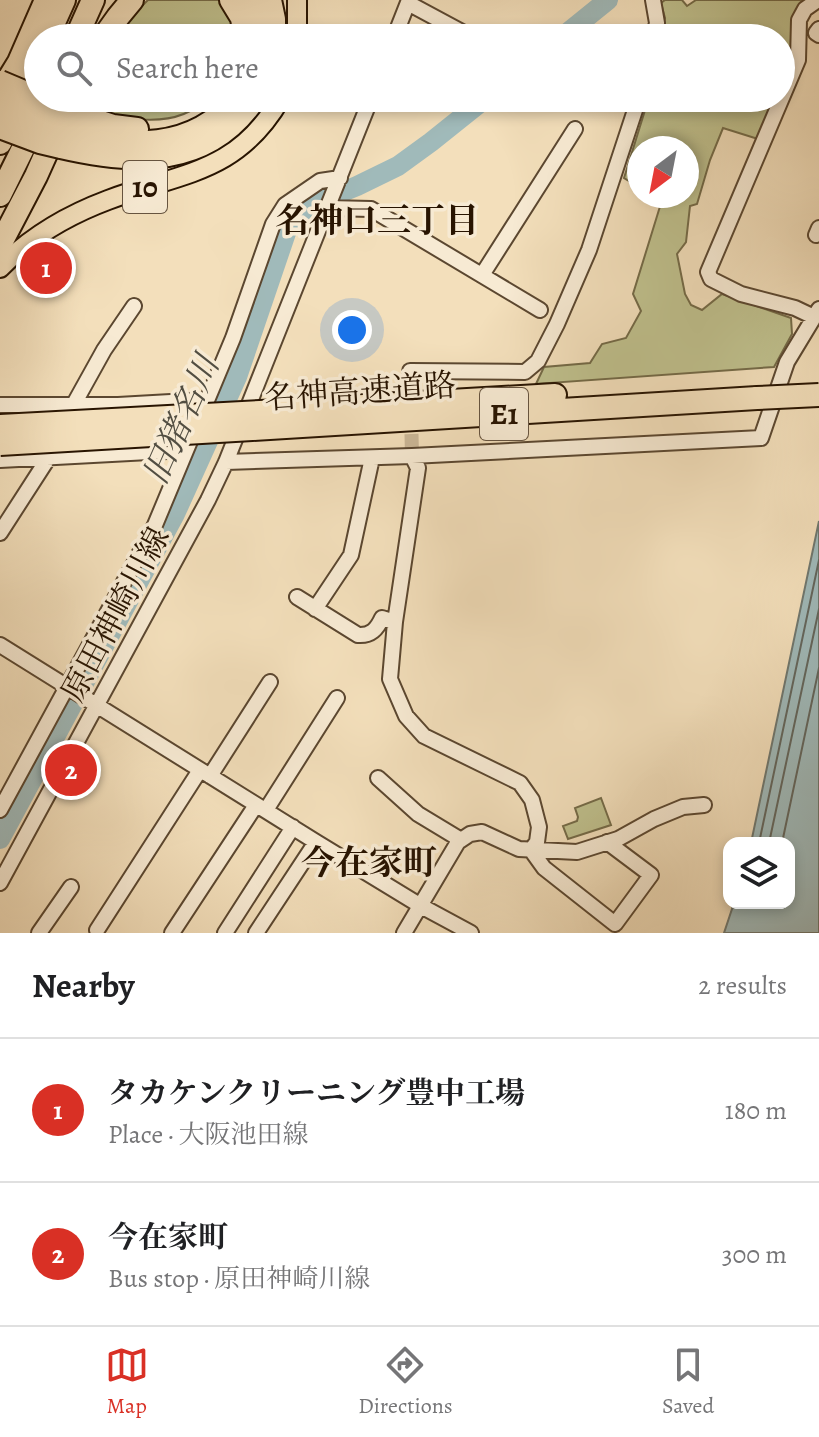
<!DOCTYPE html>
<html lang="en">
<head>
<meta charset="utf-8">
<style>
  body { margin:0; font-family:Alegreya,"Noto Serif JP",serif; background:#f6f6f6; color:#202124 }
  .controls { position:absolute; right:24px; bottom:24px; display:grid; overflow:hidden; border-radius:16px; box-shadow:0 4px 12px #0003 }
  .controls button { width:72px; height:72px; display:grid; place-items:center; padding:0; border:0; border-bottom:2px solid #e0e0e0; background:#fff; color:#202124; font:40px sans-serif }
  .compass { position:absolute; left:627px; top:136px; width:72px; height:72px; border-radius:50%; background:#fff; box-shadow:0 4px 12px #0003; rotate:212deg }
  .you { position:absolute; left:352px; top:330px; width:28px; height:28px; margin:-20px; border:6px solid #fff; border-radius:50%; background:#1a73e8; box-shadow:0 0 0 12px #1a73e833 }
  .badge { display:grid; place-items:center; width:52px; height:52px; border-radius:50%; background:#d93025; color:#fff; font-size:26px; font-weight:700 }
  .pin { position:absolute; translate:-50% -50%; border:4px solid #fff; box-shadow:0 2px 8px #0006 }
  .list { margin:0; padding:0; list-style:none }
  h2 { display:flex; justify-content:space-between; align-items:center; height:104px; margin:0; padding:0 32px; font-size:34px }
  h2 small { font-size:26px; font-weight:400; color:#757577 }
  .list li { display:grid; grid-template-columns:52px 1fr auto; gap:24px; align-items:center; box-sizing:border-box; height:144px; padding:0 32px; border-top:2px solid #e0e0e0 }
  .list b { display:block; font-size:30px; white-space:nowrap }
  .list p { margin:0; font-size:26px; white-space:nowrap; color:#757577 }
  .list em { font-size:26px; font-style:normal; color:#757577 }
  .icon { flex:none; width:44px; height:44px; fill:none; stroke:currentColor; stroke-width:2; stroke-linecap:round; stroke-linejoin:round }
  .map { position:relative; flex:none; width:819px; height:933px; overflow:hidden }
  .search { position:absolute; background:#fff; box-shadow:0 4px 12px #0003; left:24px; right:24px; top:24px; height:88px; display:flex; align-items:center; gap:20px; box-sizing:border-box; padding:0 28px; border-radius:44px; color:#757577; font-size:30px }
  .sheet { height:392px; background:#fff }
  nav { display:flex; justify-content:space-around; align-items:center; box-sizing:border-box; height:112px; border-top:2px solid #e0e0e0; background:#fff; font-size:22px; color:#757577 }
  nav a { display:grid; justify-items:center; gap:4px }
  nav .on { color:#d93025 }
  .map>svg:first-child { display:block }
  .green { fill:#bfc08d; stroke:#746a47; stroke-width:2 }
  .water { fill:#a0baba; stroke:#707870; stroke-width:2 }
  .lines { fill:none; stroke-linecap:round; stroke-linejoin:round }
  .shore { stroke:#64675e; stroke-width:2 }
  .river { stroke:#a0baba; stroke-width:20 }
  .minor-tunnel { stroke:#cab696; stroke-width:14; stroke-dasharray:14 7; stroke-linecap:butt }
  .minor-casing { stroke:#5b4730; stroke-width:18 }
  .major-casing { stroke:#281401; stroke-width:22 }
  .highway-casing { stroke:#281401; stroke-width:26 }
  .minor { stroke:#f7ead3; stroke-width:14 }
  .major { stroke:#f3dfbb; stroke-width:18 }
  .highway { stroke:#f3dfbb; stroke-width:22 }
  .highway-bridge-casing { stroke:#281401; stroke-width:26; stroke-linecap:butt }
  .highway-bridge { stroke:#f3dfbb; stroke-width:22 }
  .labels { text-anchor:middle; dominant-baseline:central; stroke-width:7; stroke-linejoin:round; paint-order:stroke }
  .shield { fill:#f7ead3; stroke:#665440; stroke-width:2 }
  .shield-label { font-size:30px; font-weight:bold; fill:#281401 }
  .street-label { font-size:32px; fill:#281401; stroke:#f7ead3 }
  .neighbourhood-label { font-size:34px; font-weight:bold; fill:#281401; stroke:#f7ead3 }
  .water-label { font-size:34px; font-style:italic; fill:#524e42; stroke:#f7ead3 }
</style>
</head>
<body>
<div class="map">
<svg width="819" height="933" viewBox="0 0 819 933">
  <rect width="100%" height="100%" fill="#f3dfbb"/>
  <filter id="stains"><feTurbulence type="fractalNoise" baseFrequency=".0025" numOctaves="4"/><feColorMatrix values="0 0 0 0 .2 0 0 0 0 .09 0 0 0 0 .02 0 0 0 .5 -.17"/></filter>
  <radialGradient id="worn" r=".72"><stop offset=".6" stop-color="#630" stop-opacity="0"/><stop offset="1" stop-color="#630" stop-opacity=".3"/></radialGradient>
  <path class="green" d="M148,0H221L232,17L236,38H113L120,27Z
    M665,0H682L687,6L696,0H805L795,19L792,62L781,86V38H661L665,18L661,3Z
    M82,98H206C177,133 115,118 79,106Z
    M659,98H776L758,139L723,128L710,160L697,204L690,206L686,242L677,254L685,294L691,305L702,310L722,294L791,318L792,334L774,367L536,384L544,367L590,363L602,344L626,338L641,311L633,294L662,200L656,196H687V148H639V187L624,178L646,107L656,105Z
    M601,798L611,825L568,839L563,826L577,821L578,817L575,808Z"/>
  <path class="water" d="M819,521V933H724L734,903H789V843H751Z"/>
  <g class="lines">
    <path class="shore" d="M759,843L819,560
      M769,843L819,609
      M782,843L819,668"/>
    <path class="river" d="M561,38L608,0
      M0,839L175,514L237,377L287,230L298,215L313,204L357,186L398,166L431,142L486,98"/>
    <path class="minor-tunnel" d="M410,371L412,456"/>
    <g class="minor-casing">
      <path id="minor" d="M408,3L473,38
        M819,29L816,33L819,35
        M394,38L409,0
        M653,38L657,23L653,0
        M328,208L371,209L540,310
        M816,235L819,228
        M482,275L575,129
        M814,317L795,308L741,294L711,279L708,272L798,60L799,20L805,9L818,0
        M410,371L525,372L538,361L557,324L589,250L639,98
        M74,404L104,350L134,306
        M0,405H118L206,400
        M412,456L418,468L395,622L390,679L406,716L424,736L520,783L532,800L539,827L537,842L531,850L544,868L615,924L651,875L607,842
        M0,460L186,450
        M226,462L412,456L761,438L787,362L819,309
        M0,533L49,457
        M297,597L358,635C371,636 377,629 382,618L395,622
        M315,609L351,555L372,458
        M0,645L316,842L421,906L471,933
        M210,776L270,682
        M378,778L418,814L461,840
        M0,810L155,525L233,338L273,224L285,205L320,181L340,178
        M266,810L337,698
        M0,883L208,500L226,462L371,98
        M97,930L200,770
        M39,933L71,887
        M172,933L256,805
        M225,933L293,827
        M256,933L316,842
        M404,933L458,842L470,834L482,832L519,849L577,852L618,839L654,819L683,807L704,805"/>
    </g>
    <g class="major-casing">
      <path id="major" d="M297,0V38
        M0,268C30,237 68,215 108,200C182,172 237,174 281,98"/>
    </g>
    <g class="highway-casing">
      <path id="highway" d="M231,0L242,18L245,38
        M252,0L257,16L258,38
        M270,0L274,19V38
        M47,38L64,0
        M76,38L93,0
        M103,38L118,17L132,0
        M0,93L19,62L46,0
        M76,114L113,126L137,129
        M67,131C128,148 192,152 237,98
        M0,143L38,57
        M61,147C134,164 208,168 255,98
        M0,195L37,120
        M0,245L36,176L71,98
        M260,412L555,395
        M252,429L757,398"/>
    </g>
    <use href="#minor" class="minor"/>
    <use href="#major" class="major"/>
    <use href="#highway" class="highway"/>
    <g class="highway-bridge-casing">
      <path id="highway-bridge" d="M0,82L76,114
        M0,105L67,131
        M0,127L40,142L61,147
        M757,398L819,395
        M0,426L260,412
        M0,444L252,429"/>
    </g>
    <use href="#highway-bridge" class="highway-bridge"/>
  </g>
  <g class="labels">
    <g class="shield">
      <rect x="123" y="161" width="44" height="52" rx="6"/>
      <rect x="480" y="388" width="48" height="52" rx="6"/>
    </g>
    <g class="shield-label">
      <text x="145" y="187">10</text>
      <text x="504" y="414">E1</text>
    </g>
    <g class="street-label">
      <text transform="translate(360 391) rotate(-4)">名神高速道路</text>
      <text transform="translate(115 614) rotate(-62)">原田神崎川線</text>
    </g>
    <g class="neighbourhood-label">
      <text x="377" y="220">名神口三丁目</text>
      <text x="369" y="862">今在家町</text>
    </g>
    <g class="water-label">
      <text transform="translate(181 420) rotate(-66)">旧猪名川</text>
    </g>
  </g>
  <rect width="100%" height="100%" filter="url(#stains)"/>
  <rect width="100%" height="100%" fill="url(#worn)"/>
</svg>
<div class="controls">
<button><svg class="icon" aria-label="layers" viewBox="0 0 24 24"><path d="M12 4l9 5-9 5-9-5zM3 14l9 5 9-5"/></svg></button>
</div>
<svg class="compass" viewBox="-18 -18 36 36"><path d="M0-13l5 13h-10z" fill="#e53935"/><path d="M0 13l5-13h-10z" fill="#757577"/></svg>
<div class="you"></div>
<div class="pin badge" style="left:46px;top:268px">1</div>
<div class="pin badge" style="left:71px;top:770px">2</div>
<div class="search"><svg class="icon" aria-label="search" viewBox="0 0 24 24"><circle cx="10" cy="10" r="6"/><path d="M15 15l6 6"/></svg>Search here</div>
</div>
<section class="sheet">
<h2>Nearby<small>2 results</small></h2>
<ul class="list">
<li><span class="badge">1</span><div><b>タカケンクリーニング豊中工場</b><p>Place · 大阪池田線</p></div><em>180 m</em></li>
<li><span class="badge">2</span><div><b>今在家町</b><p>Bus stop · 原田神崎川線</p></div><em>300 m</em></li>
</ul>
</section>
<nav>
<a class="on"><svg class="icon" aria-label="map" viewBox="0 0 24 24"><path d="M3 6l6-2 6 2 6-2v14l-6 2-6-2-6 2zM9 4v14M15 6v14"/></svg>Map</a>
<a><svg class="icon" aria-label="directions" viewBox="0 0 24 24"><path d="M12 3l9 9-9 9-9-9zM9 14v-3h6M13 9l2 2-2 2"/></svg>Directions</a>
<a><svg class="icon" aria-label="saved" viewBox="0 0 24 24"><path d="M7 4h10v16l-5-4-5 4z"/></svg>Saved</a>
</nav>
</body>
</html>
